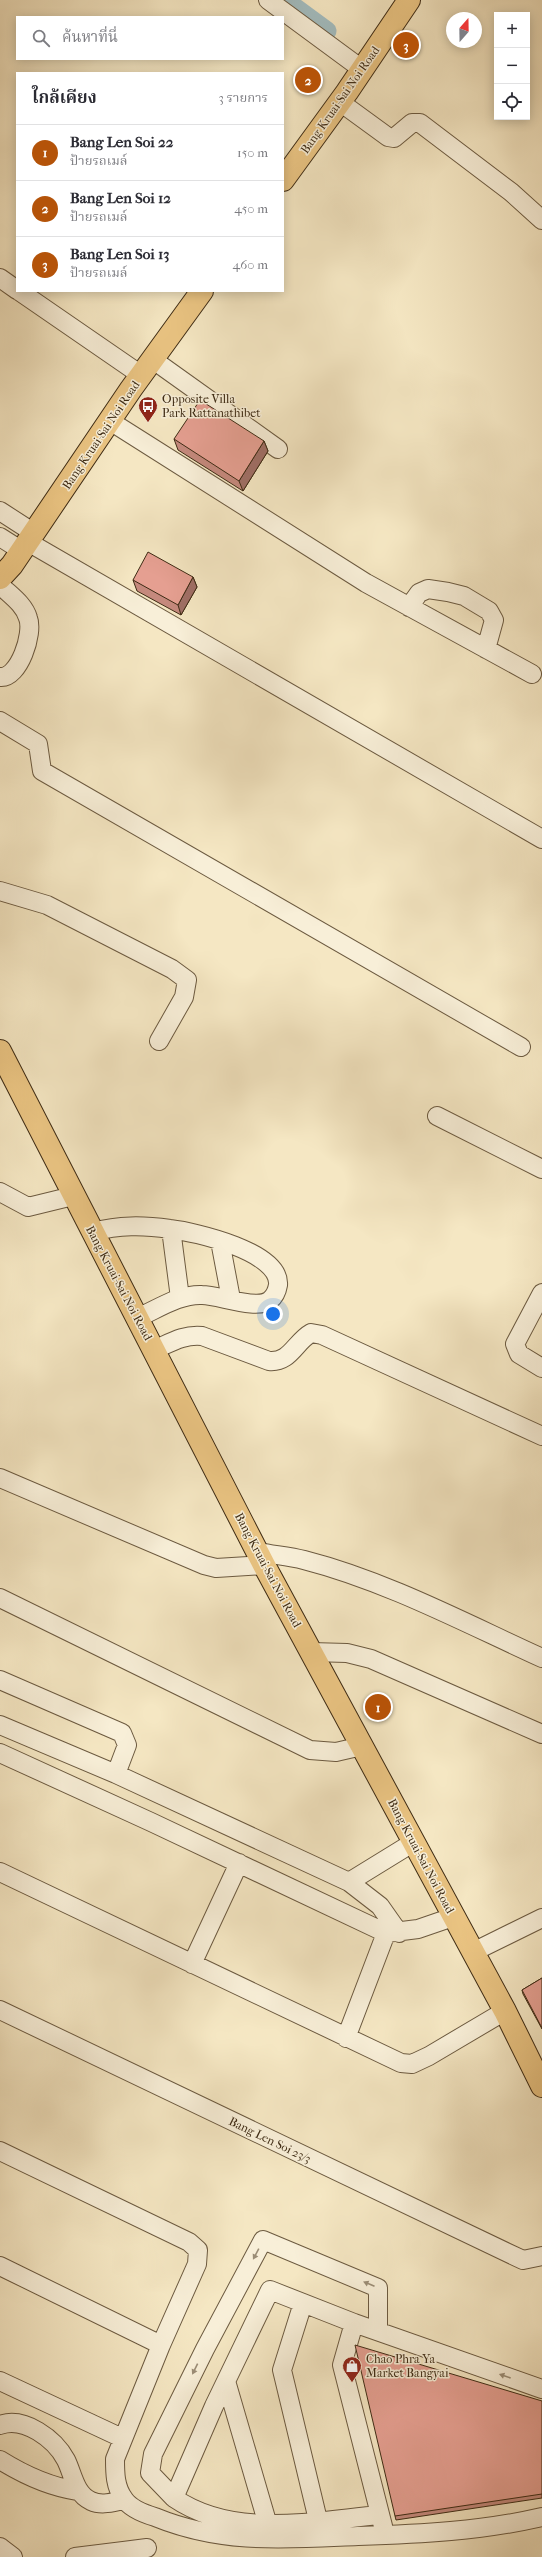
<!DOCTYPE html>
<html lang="th">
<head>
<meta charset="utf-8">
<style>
  body { margin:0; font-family:"IM FELL French Canon","Noto Serif Thai",serif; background:#f7f7f7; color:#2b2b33 }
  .controls { position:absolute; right:12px; top:12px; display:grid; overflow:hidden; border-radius:0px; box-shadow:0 2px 10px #0003 }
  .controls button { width:36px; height:36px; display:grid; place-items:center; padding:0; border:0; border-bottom:1px solid #e1e1e2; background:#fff; color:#2b2b33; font:20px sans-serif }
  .compass { position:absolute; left:446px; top:12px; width:36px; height:36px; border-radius:50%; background:#fff; box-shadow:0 2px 10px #0003; rotate:20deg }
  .you { position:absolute; left:273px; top:1314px; width:14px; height:14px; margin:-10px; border:3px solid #fff; border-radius:50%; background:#1a73e8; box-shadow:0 0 0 6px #1a73e833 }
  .badge { display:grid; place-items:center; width:26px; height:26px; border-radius:50%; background:#b45309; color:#fff; font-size:13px; font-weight:700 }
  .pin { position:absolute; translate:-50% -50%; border:2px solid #fff; box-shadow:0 1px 4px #0006 }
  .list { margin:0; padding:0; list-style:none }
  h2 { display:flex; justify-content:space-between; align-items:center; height:52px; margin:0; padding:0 16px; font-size:17px }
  h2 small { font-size:13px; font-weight:400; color:#7c7c81 }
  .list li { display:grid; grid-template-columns:26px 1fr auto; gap:12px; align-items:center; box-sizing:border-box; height:56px; padding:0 16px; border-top:1px solid #e1e1e2 }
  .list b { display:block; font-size:15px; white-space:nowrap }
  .list p { margin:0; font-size:13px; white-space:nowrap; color:#7c7c81 }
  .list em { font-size:13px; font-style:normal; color:#7c7c81 }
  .icon { flex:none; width:22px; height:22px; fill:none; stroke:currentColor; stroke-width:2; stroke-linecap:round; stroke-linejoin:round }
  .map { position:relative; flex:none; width:542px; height:2557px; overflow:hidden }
  .search { position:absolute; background:#fff; box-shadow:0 2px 10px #0003; left:16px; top:16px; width:268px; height:44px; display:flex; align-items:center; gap:10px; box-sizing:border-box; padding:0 14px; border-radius:0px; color:#7c7c81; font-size:15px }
  .panel { position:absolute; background:#fff; box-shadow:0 2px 10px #0003; left:16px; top:72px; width:268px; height:220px; border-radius:0px }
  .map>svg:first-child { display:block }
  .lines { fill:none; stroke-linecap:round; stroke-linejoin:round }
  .canal { stroke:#a2bcbf; stroke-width:19 }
  .minor-casing { stroke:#6c5a40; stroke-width:20 }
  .major-casing { stroke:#3e2b14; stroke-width:24 }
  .minor { stroke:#f8efd8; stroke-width:18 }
  .major { stroke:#eac482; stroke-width:22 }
  .wall { fill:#c5897d; stroke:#3e2b14 }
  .shaded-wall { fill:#a06f66; stroke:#3e2b14 }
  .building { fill:#e59f91; stroke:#3e2b14 }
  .oneway { fill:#9b8d76 }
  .labels { text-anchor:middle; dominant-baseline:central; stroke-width:3; stroke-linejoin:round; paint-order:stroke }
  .street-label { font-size:12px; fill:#3e2b14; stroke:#f8efd8 }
  .poi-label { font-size:12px; fill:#3e2b14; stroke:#f8efd8; text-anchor:start }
</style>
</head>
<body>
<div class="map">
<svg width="542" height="2557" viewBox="0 0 542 2557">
  <rect width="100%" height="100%" fill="#f5e7c3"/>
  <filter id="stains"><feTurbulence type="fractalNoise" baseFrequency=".005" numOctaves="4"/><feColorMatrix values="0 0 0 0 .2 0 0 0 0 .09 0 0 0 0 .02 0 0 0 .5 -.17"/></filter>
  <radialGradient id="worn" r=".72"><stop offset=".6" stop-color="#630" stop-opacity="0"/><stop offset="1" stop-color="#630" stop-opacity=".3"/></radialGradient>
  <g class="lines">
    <path class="canal" d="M285,0L327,31"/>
    <g class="minor-casing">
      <path id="minor" d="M268,0L363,70
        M340,102L388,137L394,138L412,123H420L511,192L542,220
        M0,278L17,290
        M19,291L141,375
        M152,359L278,449
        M110,421L366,583L532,674
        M0,511L34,533
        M0,537L22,551
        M28,542L542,839
        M0,585C10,595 24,604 28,618C34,633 19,679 0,677
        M409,607L419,593L428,589L448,592L464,596L489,611L494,620L486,649
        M0,721L38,744L42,771L521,1047
        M0,891L47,905L172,969L187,980L184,997L159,1041
        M437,1116L542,1169
        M0,1192L28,1207L73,1196
        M171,1229L180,1298
        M92,1232C120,1225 142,1225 170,1229C196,1232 281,1252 278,1285C277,1291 275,1296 270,1300C257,1311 219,1295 202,1295C179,1294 158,1309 137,1318
        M220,1241L231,1299
        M542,1293L515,1344L519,1354L542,1368
        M154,1350C170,1343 184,1334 202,1336L269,1361C290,1363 295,1342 311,1333L322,1335L542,1436
        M0,1478L204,1565L216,1568L264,1565
        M259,1552C273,1555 289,1556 304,1560C386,1581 465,1623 542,1658
        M0,1598L310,1750L336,1752L362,1746
        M311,1652L347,1653L371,1659L542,1734
        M0,1680L122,1733L127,1745L116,1774
        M0,1725L116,1774L349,1882L380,1906L399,1933
        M0,1753L151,1822L386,1933L418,1929L453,1917
        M0,1872L401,2063L412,2064L429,2056L505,2011
        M349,1882L414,1842
        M473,1952L542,1918
        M192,1964L239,1863
        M0,2010L506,2252L523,2260L542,2256
        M346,2038L386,1933
        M0,2151L189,2242L198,2250L197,2264L161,2345L115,2459C115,2473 115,2487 124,2499C130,2508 145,2514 155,2517C223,2545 287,2539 358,2536C420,2534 482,2531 542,2517
        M0,2266L161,2345
        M303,2303L282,2370L318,2520
        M354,2323L270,2290L214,2406L174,2498C234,2539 313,2521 380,2515
        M0,2381L122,2438
        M226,2381L268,2525
        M0,2425C24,2416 55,2439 66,2460C73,2474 75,2494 91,2501C102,2506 113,2502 124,2500
        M0,2460C24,2475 50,2487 78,2491
        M174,2498L150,2473L153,2454L205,2349L263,2240L378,2288V2331
        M383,2526L342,2365L354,2323L542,2389
        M0,2547L13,2557
        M75,2557L147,2548"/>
    </g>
    <g class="major-casing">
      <path id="major" d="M283,180L347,92L409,0
        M0,578L12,565L131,389L202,291
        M0,1051L264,1565L505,2011L542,2086"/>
    </g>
    <use href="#minor" class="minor"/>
    <use href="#major" class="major"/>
  </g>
  <path class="wall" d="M174,439L264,441L268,451L243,491L178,450Z
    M193,577L197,587L181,615L137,591L133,580Z
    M542,1978V2029L523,1994L522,1990Z
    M542,2401V2498L396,2520L395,2516Z"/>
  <path class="shaded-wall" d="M264,441L268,451L243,491L239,481Z
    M193,577L197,587L181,615L178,605Z"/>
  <path class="building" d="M200,400L264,441L239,481L174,439Z
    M148,552L193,577L178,605L133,580Z
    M542,1978V2028L522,1990Z
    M355,2345L542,2401V2494L395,2516Z"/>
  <defs><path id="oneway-solid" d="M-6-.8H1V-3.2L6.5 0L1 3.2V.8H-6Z"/></defs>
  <g class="oneway">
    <use href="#oneway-solid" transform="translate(256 2254) rotate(118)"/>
    <use href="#oneway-solid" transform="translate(369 2284) rotate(-157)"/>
    <use href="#oneway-solid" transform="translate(195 2369) rotate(116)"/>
    <use href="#oneway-solid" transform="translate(505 2376) rotate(-161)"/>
  </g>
  <defs>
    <g id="bus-pin" transform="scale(1)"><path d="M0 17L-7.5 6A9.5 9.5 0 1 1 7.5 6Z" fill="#8f2418" stroke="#f8efd8"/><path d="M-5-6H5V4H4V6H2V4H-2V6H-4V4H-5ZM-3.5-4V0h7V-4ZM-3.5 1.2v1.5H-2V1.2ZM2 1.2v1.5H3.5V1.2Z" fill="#fff"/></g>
    <g id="shop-pin" transform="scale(1)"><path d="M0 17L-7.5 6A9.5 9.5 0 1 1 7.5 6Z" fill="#8f2418" stroke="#f8efd8"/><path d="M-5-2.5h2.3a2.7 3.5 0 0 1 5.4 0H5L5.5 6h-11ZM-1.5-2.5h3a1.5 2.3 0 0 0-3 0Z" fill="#fff"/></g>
  </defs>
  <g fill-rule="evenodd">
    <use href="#bus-pin" x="148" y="406"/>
    <use href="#shop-pin" x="352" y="2366"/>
  </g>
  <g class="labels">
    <g class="street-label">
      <text transform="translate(340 100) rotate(-55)">Bang Kruai-Sai Noi Road</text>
      <text transform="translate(101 435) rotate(-56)">Bang Kruai-Sai Noi Road</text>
      <text transform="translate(119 1283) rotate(62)">Bang Kruai-Sai Noi Road</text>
      <text transform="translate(268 1570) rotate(62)">Bang Kruai-Sai Noi Road</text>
      <text transform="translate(421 1856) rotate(62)">Bang Kruai-Sai Noi Road</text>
      <text transform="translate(270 2140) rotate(26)">Bang Len Soi 23/3</text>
    </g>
    <g class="poi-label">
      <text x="162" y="399">Opposite Villa<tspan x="162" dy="14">Park Rattanathibet</tspan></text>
      <text x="366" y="2359">Chao Phra Ya<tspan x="366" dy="14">Market Bangyai</tspan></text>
    </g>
  </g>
  <rect width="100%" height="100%" filter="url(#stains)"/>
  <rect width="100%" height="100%" fill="url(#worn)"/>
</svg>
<div class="controls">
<button>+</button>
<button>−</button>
<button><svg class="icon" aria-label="locate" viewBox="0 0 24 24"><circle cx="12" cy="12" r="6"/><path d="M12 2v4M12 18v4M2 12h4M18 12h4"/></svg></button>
</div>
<svg class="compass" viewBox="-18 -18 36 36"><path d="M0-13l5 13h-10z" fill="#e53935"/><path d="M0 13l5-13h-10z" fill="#7c7c81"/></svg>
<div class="you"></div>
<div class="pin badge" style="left:378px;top:1707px">1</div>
<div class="pin badge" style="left:308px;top:80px">2</div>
<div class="pin badge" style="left:406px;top:45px">3</div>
<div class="search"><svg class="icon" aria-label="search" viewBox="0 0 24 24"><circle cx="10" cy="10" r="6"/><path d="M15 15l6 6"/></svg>ค้นหาที่นี่</div>
<section class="panel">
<h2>ใกล้เคียง<small>3 รายการ</small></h2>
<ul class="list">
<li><span class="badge">1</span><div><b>Bang Len Soi 22</b><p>ป้ายรถเมล์</p></div><em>150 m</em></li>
<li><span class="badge">2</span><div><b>Bang Len Soi 12</b><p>ป้ายรถเมล์</p></div><em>450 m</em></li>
<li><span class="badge">3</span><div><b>Bang Len Soi 13</b><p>ป้ายรถเมล์</p></div><em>460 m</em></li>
</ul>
</section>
</div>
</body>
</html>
